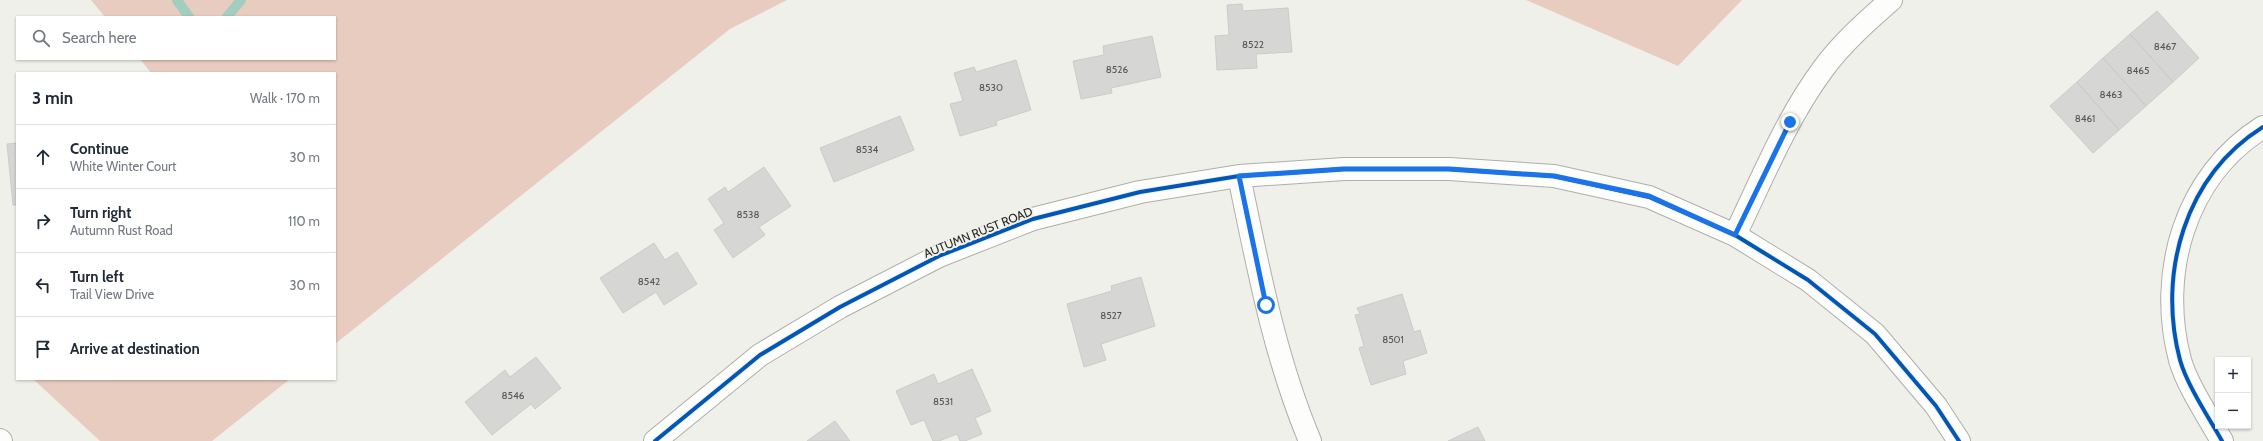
<!DOCTYPE html>
<html lang="en">
<head>
<meta charset="utf-8">
<style>
  body { margin:0; font-family:Cabin,sans-serif; background:#f6f6f7; color:#1f2937 }
  .controls { position:absolute; right:12px; bottom:12px; display:grid; overflow:hidden; border-radius:0px; box-shadow:0 1px 3px #0004 }
  .controls button { width:36px; height:36px; display:grid; place-items:center; padding:0; border:0; border-bottom:1px solid #e0e1e3; background:#fff; color:#1f2937; font:20px sans-serif }
  .stop { position:absolute; width:12px; height:12px; margin:-9px; border:3px solid #1a73e8; border-radius:50%; background:#fff }
  .stop.end { background:#1a73e8; border-color:#fff; box-shadow:0 1px 4px #0008 }
  .list { margin:0; padding:0; list-style:none }
  h2 { display:flex; justify-content:space-between; align-items:center; height:52px; margin:0; padding:0 16px; font-size:17px }
  h2 small { font-size:13px; font-weight:400; color:#747a83 }
  .list li { display:grid; grid-template-columns:26px 1fr auto; gap:12px; align-items:center; box-sizing:border-box; height:64px; padding:0 16px; border-top:1px solid #e0e1e3 }
  .list b { display:block; font-size:15px; white-space:nowrap }
  .list p { margin:0; font-size:13px; white-space:nowrap; color:#747a83 }
  .list em { font-size:13px; font-style:normal; color:#747a83 }
  .icon { flex:none; width:22px; height:22px; fill:none; stroke:currentColor; stroke-width:2; stroke-linecap:round; stroke-linejoin:round }
  .map { position:relative; flex:none; width:2263px; height:441px; overflow:hidden }
  .search { position:absolute; background:#fff; box-shadow:0 1px 3px #0004; left:16px; top:16px; width:320px; height:44px; display:flex; align-items:center; gap:10px; box-sizing:border-box; padding:0 14px; border-radius:0px; color:#747a83; font-size:15px }
  .panel { position:absolute; background:#fff; box-shadow:0 1px 3px #0004; left:16px; top:72px; width:320px; height:308px; border-radius:0px }
  .map>svg:first-child { display:block }
  .forest { fill:#e9ccc0 }
  .lines { fill:none; stroke-linecap:round; stroke-linejoin:round }
  .stream { stroke:#a3cdbf; stroke-width:10 }
  .building { fill:#d6d7d4; stroke:#cbcbc8 }
  .minor-casing { stroke:#aeaeab; stroke-width:24 }
  .minor { stroke:#fdfdfc; stroke-width:22 }
  .cycleway-casing { stroke:#f1f1ea; stroke-width:6 }
  .cycleway { stroke:#0057b8; stroke-width:4 }
  .route { stroke:#1a73e8; stroke-width:5 }
  .labels { text-anchor:middle; dominant-baseline:central; stroke-width:4; stroke-linejoin:round; paint-order:stroke }
  .number-label { font-size:10px; fill:#565653 }
  .street-label { font-size:12px; fill:#272724; stroke:#f1f1ea }
</style>
</head>
<body>
<div class="map">
<svg width="2263" height="441" viewBox="0 0 2263 441">
  <rect width="100%" height="100%" fill="#f0f0eb"/>
  <path class="forest" d="M91,0H787L730,29L335,344V73H151L140,59H335V17H105Z
    M1526,0H1742L1678,66Z
    M33,379H290L212,441H100Z"/>
  <g class="lines">
    <path class="stream" d="M177,0L189,17
      M227,17L241,0"/>
  </g>
  <path class="building" d="M1242,4L1243,11L1288,8L1292,52L1256,54L1257,68L1217,70L1215,36L1229,35L1227,5Z
    M2157,11L2199,58L2173,82L2130,34Z
    M2130,34L2173,82L2146,106L2103,58Z
    M1152,36L1161,77L1111,88L1112,93L1081,99L1073,61L1104,55L1103,46Z
    M2103,58L2146,106L2119,130L2077,82Z
    M1016,60L1031,110L996,121L997,125L960,136L950,104L963,101L954,73L974,67L976,72Z
    M2077,82L2119,130L2093,153L2050,106Z
    M900,116L914,150L834,182L820,148Z
    M17,143V205H13L7,144Z
    M764,167L791,206L759,227L765,235L733,258L714,230L724,223L708,199L725,187L728,192Z
    M654,243L665,260L677,252L697,284L664,305L656,292L623,313L600,278Z
    M1141,277L1155,326L1101,344L1106,360L1084,367L1067,304L1112,291L1111,286Z
    M1402,294L1414,332L1420,330L1427,353L1403,361L1406,374L1371,385L1359,348L1364,346L1355,315L1360,314L1357,308Z
    M536,357L561,388L535,409L531,404L492,435L465,402L505,370L510,377Z
    M972,369L991,411L975,418L982,434L965,441H960L957,434L939,441H933L924,420L911,425L896,391L934,374L938,384Z
    M835,421L850,441H807Z
    M1478,427L1485,441H1448Z"/>
  <g class="lines">
    <g class="minor-casing">
      <path id="minor" d="M1239,176C1258,267 1274,355 1310,441
        M1735,235C1762,179 1786,119 1823,69C1842,43 1867,21 1891,0
        M0,440L1,441
        M655,441L760,355L840,307L939,256L1033,219L1140,192L1239,176L1344,169H1449L1554,176L1649,197L1735,235L1808,280L1875,334L1936,406L1959,441
        M2222,441C2209,418 2187,385 2180,360C2157,273 2185,176 2263,127"/>
    </g>
    <use href="#minor" class="minor"/>
    <g class="cycleway-casing">
      <path id="cycleway" d="M655,441L760,355L840,307L939,256L1033,219L1140,192L1239,176L1344,169H1449L1554,176L1649,197L1735,235L1808,280L1875,334L1936,406L1959,441
        M2222,441C2209,418 2187,385 2180,360C2157,273 2185,176 2263,127"/>
    </g>
    <use href="#cycleway" class="cycleway"/>
  </g>
  <g class="lines">
    <path class="route" d="M1266,305L1239,176L1344,169H1449L1554,176L1649,196L1735,235L1790,122"/>
  </g>
  <g class="labels">
    <g class="number-label">
      <text x="1253" y="44">8522</text>
      <text x="2165" y="46">8467</text>
      <text x="1117" y="69">8526</text>
      <text x="2138" y="70">8465</text>
      <text x="991" y="87">8530</text>
      <text x="2111" y="94">8463</text>
      <text x="2085" y="118">8461</text>
      <text x="867" y="149">8534</text>
      <text x="748" y="214">8538</text>
      <text x="649" y="281">8542</text>
      <text x="1111" y="315">8527</text>
      <text x="1393" y="339">8501</text>
      <text x="513" y="395">8546</text>
      <text x="943" y="401">8531</text>
    </g>
    <g class="street-label">
      <text transform="translate(978 232) rotate(-22)">AUTUMN RUST ROAD</text>
    </g>
  </g>
</svg>
<div class="controls">
<button>+</button>
<button>−</button>
</div>
<div class="stop" style="left:1266px;top:305px"></div>
<div class="stop end" style="left:1790px;top:122px"></div>
<div class="search"><svg class="icon" aria-label="search" viewBox="0 0 24 24"><circle cx="10" cy="10" r="6"/><path d="M15 15l6 6"/></svg>Search here</div>
<section class="panel">
<h2>3 min<small>Walk · 170 m</small></h2>
<ul class="list">
<li><svg class="icon" aria-label="ahead" viewBox="0 0 24 24"><path d="M12 20V5M6 11l6-6 6 6"/></svg><div><b>Continue</b><p>White Winter Court</p></div><em>30 m</em></li>
<li><svg class="icon" aria-label="right" viewBox="0 0 24 24"><path d="M7 20v-9h11M14 6l5 5-5 5"/></svg><div><b>Turn right</b><p>Autumn Rust Road</p></div><em>110 m</em></li>
<li><svg class="icon" aria-label="left" viewBox="0 0 24 24"><path d="M17 20v-9H6M10 6l-5 5 5 5"/></svg><div><b>Turn left</b><p>Trail View Drive</p></div><em>30 m</em></li>
<li><svg class="icon" aria-label="arrive" viewBox="0 0 24 24"><path d="M6 21V4h12l-3 4 3 4H6"/></svg><div><b>Arrive at destination</b></div></li>
</ul>
</section>
</div>
</body>
</html>
